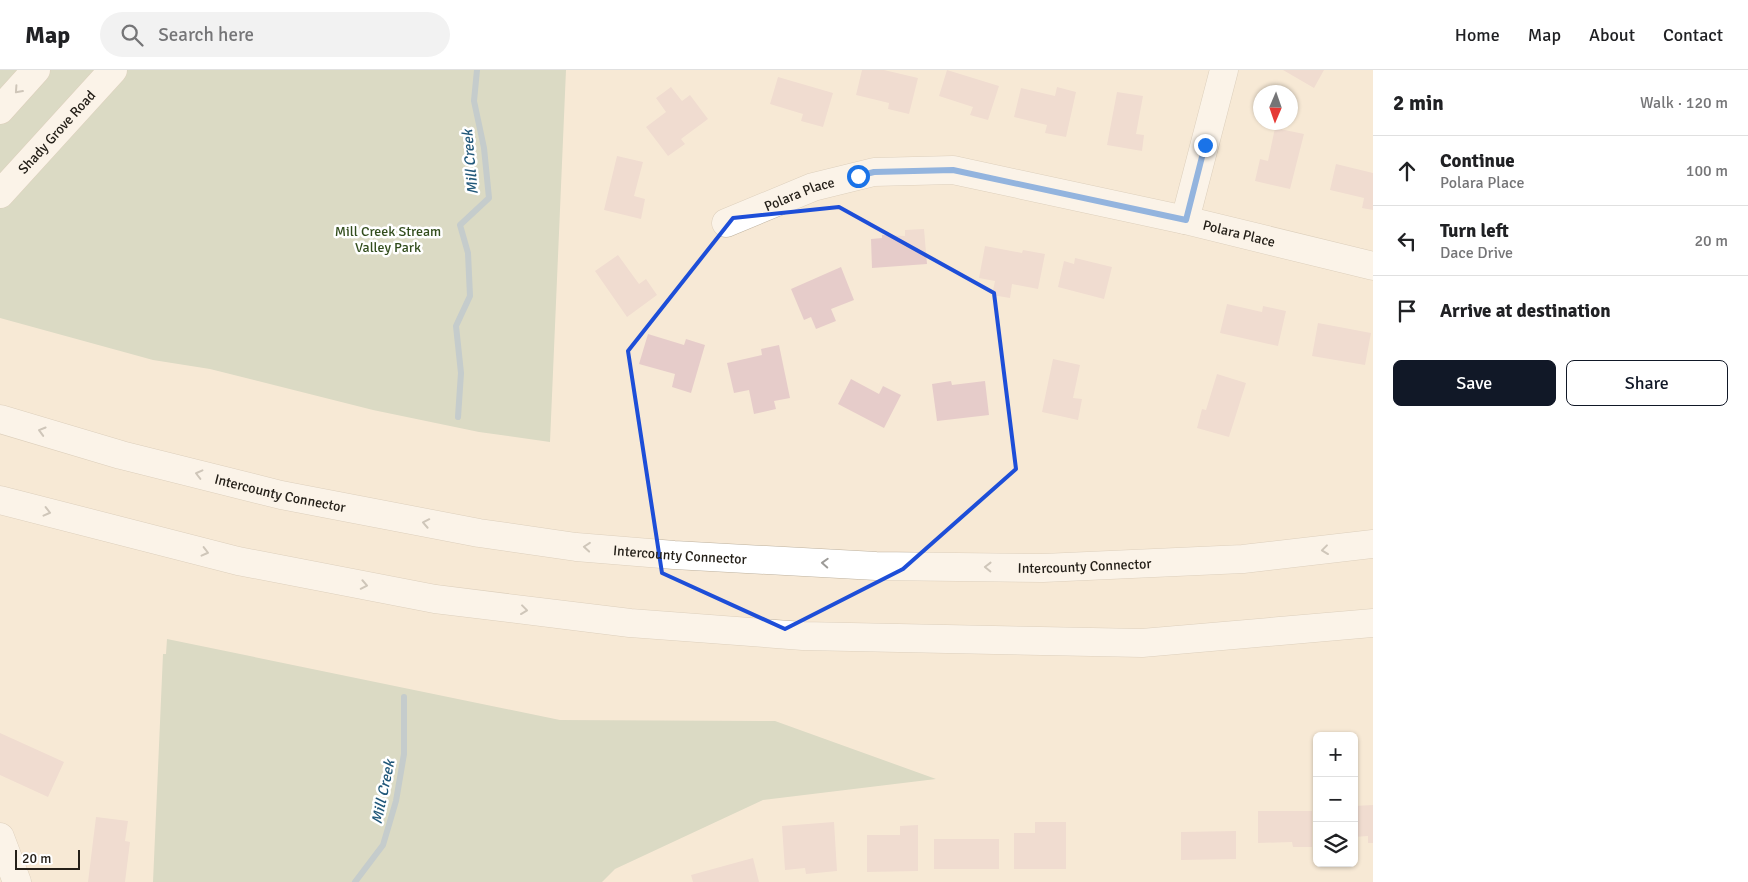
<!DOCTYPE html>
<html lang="en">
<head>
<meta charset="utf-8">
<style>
  body { margin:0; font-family:Signika,sans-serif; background:#f2f2f2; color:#202124 }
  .controls { position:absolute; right:15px; bottom:15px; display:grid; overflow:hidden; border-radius:8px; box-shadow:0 1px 4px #0004 }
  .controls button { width:45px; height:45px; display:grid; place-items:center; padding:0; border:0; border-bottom:1px solid #e0e0e0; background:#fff; color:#202124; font:25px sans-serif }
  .compass { position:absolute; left:1253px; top:15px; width:45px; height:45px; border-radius:50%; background:#fff; box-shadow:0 1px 4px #0004; rotate:182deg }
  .scale { position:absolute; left:15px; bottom:12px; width:65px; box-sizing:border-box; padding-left:5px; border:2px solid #252019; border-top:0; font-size:14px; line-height:18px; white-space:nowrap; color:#252019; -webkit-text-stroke:4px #fff; paint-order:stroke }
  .stop { position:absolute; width:15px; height:15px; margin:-11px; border:4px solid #1a73e8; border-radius:50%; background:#fff }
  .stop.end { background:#1a73e8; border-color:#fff; box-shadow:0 1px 5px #0008 }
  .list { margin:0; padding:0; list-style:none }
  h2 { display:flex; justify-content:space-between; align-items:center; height:65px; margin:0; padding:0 20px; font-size:21px }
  h2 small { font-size:16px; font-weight:400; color:#757577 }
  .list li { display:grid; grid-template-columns:32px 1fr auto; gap:15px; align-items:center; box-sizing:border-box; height:70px; padding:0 20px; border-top:1px solid #e0e0e0 }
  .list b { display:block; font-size:19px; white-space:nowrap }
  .list p { margin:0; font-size:16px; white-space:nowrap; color:#757577 }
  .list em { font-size:16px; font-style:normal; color:#757577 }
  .actions { display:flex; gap:10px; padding:15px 20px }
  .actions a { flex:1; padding:11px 0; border:1px solid #111827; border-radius:8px; text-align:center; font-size:18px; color:#111827 }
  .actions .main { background:#111827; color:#fff }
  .icon { flex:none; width:28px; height:28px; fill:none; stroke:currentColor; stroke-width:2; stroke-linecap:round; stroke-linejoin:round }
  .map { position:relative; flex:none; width:1373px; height:812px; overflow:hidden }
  header { display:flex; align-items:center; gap:30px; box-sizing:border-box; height:70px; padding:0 25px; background:#fff; border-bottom:1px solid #e0e0e0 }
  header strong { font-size:24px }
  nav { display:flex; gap:28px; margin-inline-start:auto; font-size:18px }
  .search { width:350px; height:45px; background:#f2f2f2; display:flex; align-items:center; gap:12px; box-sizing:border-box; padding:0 18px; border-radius:28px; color:#757577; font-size:19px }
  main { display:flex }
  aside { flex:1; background:#fff }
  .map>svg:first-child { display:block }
  .green { fill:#b8c7af }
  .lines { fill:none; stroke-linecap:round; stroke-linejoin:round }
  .stream { stroke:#87a8c0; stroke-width:6 }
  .building { fill:#e6ccca }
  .minor-casing { stroke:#bdb19e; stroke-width:29 }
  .major-casing { stroke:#bdb19e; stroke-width:29 }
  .highway-casing { stroke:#bdb19e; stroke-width:29 }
  .minor { stroke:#fff; stroke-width:28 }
  .major { stroke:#fff; stroke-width:28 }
  .highway { stroke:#fff; stroke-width:28 }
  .oneway { stroke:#9d9b98 }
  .route { stroke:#1a73e8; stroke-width:6 }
  .marked { fill:none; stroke:#1d4ed8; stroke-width:4; stroke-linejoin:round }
  .labels { text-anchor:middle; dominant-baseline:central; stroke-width:5; stroke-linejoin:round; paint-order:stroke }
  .street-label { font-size:14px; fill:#252019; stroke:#fff }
  .park-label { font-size:14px; fill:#324d1d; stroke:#fff }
  .water-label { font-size:15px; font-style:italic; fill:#21587a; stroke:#fff }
</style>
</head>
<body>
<header>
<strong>Map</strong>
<div class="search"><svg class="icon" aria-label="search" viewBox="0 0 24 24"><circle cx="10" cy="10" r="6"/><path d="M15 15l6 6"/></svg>Search here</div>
<nav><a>Home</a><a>Map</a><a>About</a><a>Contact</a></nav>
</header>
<main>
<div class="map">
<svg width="1373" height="812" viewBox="0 0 1373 812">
  <rect width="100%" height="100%" fill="#f7e9d6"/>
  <path class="green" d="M0,0H566L550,372L479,362L373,340L210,299L153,290L0,248Z
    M167,569L560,650L775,651L936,709L763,730L615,799L602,812H153L163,584H166Z"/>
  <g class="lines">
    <path class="stream" d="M458,347L461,303L456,256L470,226L468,183L460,155L489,128L484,78L474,31L477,0
      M355,812L383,775L396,731L404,684V627"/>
  </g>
  <path class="building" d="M862,0H884L918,8L909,44L888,39L889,33L856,25Z
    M947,0L999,16L988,50L970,45L973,37L939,26Z
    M1283,0H1324L1314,18Z
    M778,7L833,23L823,57L801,51L803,44L770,34Z
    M671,17L682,31L690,25L708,49L681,69L685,74L668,86L646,57L666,42L656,28Z
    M1057,17L1076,22L1066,67L1045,63L1047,55L1014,47L1021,18L1055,26Z
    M1117,22L1143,26L1136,64L1144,65L1142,81L1107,75Z
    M1275,58L1304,64L1290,119L1255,111L1260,89L1268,91Z
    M617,86L643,92L634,126L645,129L641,149L604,140Z
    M1336,94L1373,103V140L1362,138L1364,128L1330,120Z
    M924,159L927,194L872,198L871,169L882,168V165L905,166V160Z
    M985,176L1022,183L1023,180L1045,184L1038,219L1012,214L1010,228L992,225L995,211L979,208Z
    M618,185L639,214L646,209L657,225L627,247L595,201Z
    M1075,188L1112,197L1104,229L1058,217L1064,191L1074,194Z
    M841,197L854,230L831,239L836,251L816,259L811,247L804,250L791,219Z
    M1227,234L1262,242L1263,236L1286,241L1278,276L1220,263Z
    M1318,253L1371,263L1365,295L1312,286Z
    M648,264L684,275L686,269L705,275L691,323L672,317L675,304L639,294Z
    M779,275L790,328L774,331L776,339L754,344L749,320L734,323L727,293L762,285L761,279Z
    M1053,289L1080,295L1073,328L1082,329L1078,350L1042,342Z
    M1217,304L1246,313L1229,367L1197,358L1202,339L1206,340Z
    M851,309L879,324L883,316L901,325L884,358L838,334Z
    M951,311L952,315L985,311L989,345L937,351L932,314Z
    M0,663L64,692L48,727L0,705Z
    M1373,735V773H1368V766L1354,767V736Z
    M1258,741H1312V777H1293L1292,772L1258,773Z
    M96,747L128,751L125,771L130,772L125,812H88Z
    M834,752L837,801L806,804L805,798L785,800L782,756Z
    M1035,752H1066V799H1014V763H1035Z
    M918,755V801L867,802V765H900V756Z
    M1236,761V789L1181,790V762Z
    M934,769H999V799H934Z
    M753,788L759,812H693L691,805Z"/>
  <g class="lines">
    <g class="minor-casing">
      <g id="minor">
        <path d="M1185,150L1224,0"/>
        <path id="s1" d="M726,153L813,117L874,102L953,100L1185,150L1373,196"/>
        <path d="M0,767L17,812"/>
      </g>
    </g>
    <g class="major-casing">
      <g id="major">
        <path d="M0,40L36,0"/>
        <path id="s2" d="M0,124L113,0"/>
      </g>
    </g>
    <g class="highway-casing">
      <g id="highway">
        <path id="s3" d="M0,349L121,385L281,425L479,463L576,477L674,485L876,496L1043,498L1243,489L1373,474"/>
        <path d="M0,430L238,491L435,529L630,553L803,566L1142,573L1373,553"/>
      </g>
    </g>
    <use href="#minor" class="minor"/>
    <use href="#major" class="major"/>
    <use href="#highway" class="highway"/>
  </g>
  <defs><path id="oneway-chevron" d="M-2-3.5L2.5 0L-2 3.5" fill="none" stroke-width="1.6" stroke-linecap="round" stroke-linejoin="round" transform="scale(1.25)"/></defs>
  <g class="oneway">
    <use href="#oneway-chevron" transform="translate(18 20) rotate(132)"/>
    <use href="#oneway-chevron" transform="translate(42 361) rotate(-164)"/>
    <use href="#oneway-chevron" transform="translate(199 404) rotate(-166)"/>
    <use href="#oneway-chevron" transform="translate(47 442) rotate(14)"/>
    <use href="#oneway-chevron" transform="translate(426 453) rotate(-169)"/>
    <use href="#oneway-chevron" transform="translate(587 477) rotate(-175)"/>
    <use href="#oneway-chevron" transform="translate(1325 480) rotate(173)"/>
    <use href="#oneway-chevron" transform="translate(205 482) rotate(14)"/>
    <use href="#oneway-chevron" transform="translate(825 493) rotate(-177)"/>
    <use href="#oneway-chevron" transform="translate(988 497) rotate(-179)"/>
    <use href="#oneway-chevron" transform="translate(364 515) rotate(11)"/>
    <use href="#oneway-chevron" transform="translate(524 540) rotate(7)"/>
  </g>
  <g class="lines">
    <path class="route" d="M858,106L874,102L953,100L1186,150L1205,75"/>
  </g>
  <path d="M0 0H1373V812H0ZM839,137L994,223L1016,399L903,499L785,559L662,503L628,281L733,148Z" fill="#f7e9d6" fill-opacity=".55" fill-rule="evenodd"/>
  <path class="marked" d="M839,137L994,223L1016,399L903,499L785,559L662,503L628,281L733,148Z"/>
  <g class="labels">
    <g class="street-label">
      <text stroke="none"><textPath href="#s2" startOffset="84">Shady Grove Road</textPath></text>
      <text stroke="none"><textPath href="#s1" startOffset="79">Polara Place</textPath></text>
      <text stroke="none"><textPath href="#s1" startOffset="529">Polara Place</textPath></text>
      <text stroke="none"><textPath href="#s3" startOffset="290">Intercounty Connector</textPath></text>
      <text stroke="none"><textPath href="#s3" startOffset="695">Intercounty Connector</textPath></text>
      <text stroke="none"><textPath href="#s3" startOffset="1100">Intercounty Connector</textPath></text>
    </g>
    <g class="park-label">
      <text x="388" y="161">Mill Creek Stream<tspan x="388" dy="16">Valley Park</tspan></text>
    </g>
    <g class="water-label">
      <text transform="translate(470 92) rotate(-95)">Mill Creek</text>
      <text transform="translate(383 722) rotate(-78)">Mill Creek</text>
    </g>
  </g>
</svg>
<div class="controls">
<button>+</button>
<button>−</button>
<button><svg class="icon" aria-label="layers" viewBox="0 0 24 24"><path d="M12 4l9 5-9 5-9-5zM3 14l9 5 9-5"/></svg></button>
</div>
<svg class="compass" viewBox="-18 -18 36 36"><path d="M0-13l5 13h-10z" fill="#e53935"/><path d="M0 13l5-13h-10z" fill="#757577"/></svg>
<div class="scale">20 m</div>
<div class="stop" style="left:858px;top:106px"></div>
<div class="stop end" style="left:1205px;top:75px"></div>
</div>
<aside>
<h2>2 min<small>Walk · 120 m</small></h2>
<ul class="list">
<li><svg class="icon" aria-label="ahead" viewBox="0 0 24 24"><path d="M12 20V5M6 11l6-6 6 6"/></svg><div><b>Continue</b><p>Polara Place</p></div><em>100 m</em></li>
<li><svg class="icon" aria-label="left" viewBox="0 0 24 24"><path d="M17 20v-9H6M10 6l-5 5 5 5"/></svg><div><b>Turn left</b><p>Dace Drive</p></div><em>20 m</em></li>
<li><svg class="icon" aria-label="arrive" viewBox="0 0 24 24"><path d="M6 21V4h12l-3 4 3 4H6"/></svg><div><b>Arrive at destination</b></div></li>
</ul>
<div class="actions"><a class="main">Save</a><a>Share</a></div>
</aside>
</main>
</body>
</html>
